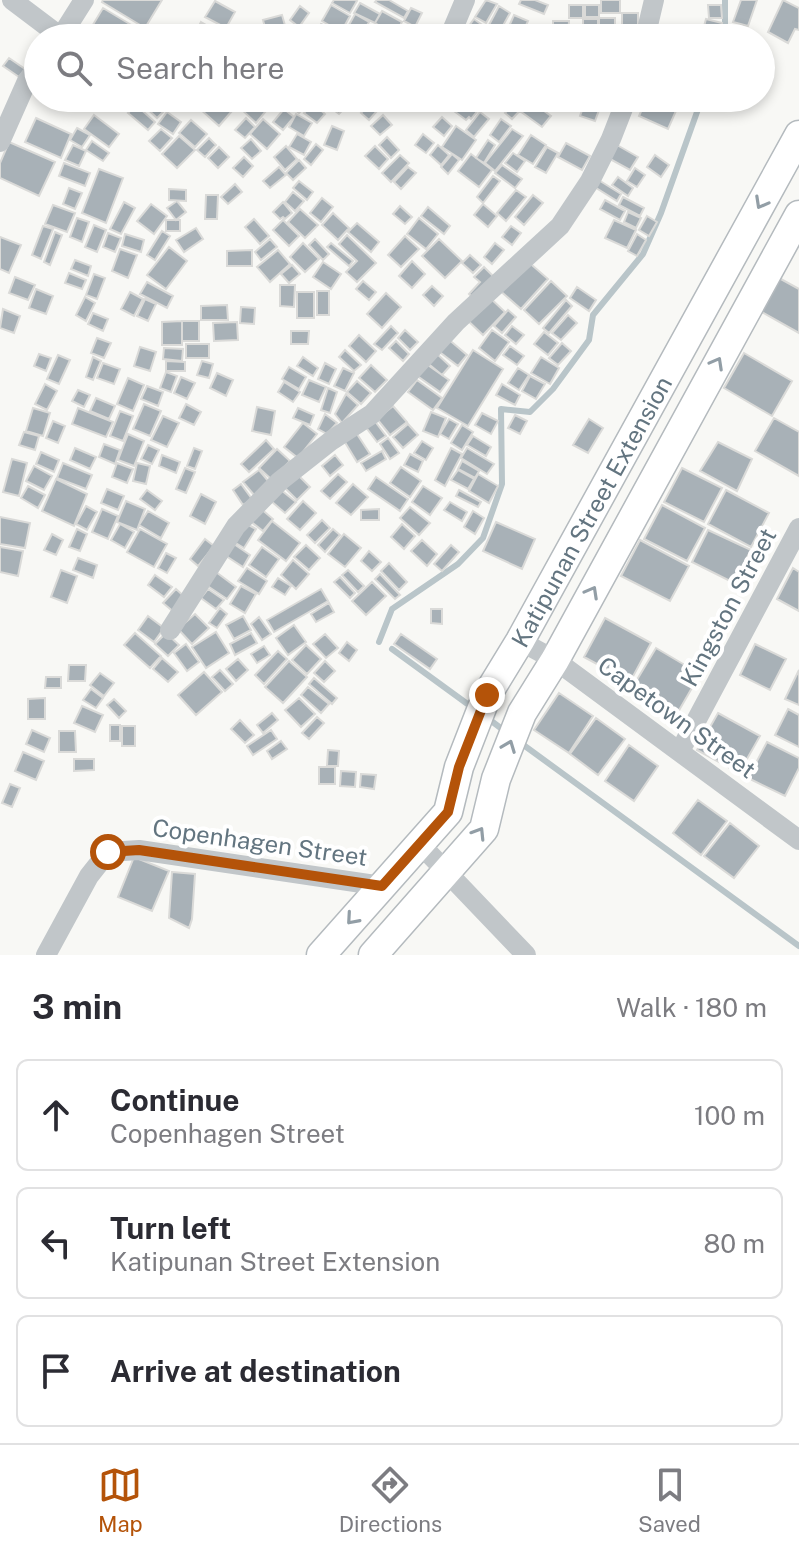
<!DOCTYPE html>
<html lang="en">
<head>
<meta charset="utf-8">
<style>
  body { margin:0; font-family:"Public Sans",sans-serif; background:#f2f2f3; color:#2b2b33 }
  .stop { position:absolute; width:24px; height:24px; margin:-18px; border:6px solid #b45309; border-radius:50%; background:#fff }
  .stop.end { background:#b45309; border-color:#fff; box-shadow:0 2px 8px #0008 }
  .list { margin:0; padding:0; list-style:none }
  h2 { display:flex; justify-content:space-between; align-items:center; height:104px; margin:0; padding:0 32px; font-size:34px }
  h2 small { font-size:26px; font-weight:400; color:#7c7c81 }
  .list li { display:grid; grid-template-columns:52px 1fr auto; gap:24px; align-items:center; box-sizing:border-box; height:112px; margin:0 16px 16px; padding:0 16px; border:2px solid #e1e1e2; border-radius:12px }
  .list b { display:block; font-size:30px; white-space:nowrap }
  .list p { margin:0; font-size:26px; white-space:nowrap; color:#7c7c81 }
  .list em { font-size:26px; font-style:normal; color:#7c7c81 }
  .icon { flex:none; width:44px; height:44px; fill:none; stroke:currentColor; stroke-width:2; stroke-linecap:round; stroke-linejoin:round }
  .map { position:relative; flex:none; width:799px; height:955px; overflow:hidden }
  .search { position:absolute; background:#fff; box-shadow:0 4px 12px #0003; left:24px; right:24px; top:24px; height:88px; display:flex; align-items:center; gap:20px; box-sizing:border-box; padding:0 28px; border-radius:44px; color:#7c7c81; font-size:30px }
  .sheet { height:488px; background:#fff }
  nav { display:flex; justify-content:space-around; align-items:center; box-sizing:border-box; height:112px; border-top:2px solid #e1e1e2; background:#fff; font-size:22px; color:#7c7c81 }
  nav a { display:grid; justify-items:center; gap:4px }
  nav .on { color:#b45309 }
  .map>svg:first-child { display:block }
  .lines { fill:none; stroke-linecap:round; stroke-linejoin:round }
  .stream { stroke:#b9c5c9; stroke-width:6 }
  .building { fill:#a8b1b7; stroke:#dadad8; stroke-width:2 }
  .secondary-casing { stroke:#b4babe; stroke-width:31 }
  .street { stroke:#c1c6c9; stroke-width:20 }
  .secondary { stroke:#fff; stroke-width:28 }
  .oneway { stroke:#929ea6 }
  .route { stroke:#b45309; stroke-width:10 }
  .labels { text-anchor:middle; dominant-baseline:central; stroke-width:8; stroke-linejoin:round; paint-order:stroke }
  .street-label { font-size:24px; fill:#637580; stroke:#fff }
</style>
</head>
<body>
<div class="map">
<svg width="799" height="955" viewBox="0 0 799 955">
  <rect width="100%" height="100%" fill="#f8f8f5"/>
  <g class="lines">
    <path class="stream" d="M725,38V0
      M379,642L392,609L458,564L483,538L502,484L501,409L530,412L553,389L589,340L593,315L643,254L661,213L702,98
      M392,649L473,708
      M486,717L506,732
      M518,741L799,946"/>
  </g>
  <path class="building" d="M103,0H162L145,28L102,2Z
    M334,0H355L357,1L350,13L332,3Z
    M377,0H389L408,11L404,18L375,2Z
    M486,0L497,4L486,23L475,17Z
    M521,0H535L548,5L544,14L519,4Z
    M601,0H620V13H601Z
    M741,0H757L748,26L733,22Z
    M783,0L799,8V30L795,29L788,43L768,32Z
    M215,1L235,12L226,28L205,17Z
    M360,3L380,14L375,23L354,13Z
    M331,5L350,16L341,32L322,21Z
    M569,5H583V18H569Z
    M585,5H599V17H585Z
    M708,5H721L722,18H709Z
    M300,6L309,13L299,27L290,20Z
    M499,6L510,13L500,31L489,25Z
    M103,8L143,32L139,38H85Z
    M411,8L422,13L415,27L404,21Z
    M382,11L402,22L395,35L375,23Z
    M622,13H638V34H622Z
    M355,14L369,22L360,38H352L344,34Z
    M282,15L288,36L268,38L263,20Z
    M514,15L528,21L521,37L507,31Z
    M599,18H615V34H599Z
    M474,19L489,30L484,38H478L466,30Z
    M583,19H598V34H583Z
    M706,19L722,23L719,35L703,30Z
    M553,21H569L568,38H553Z
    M201,22L220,33L217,38H203L195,34Z
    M321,24L338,33L335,38L314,37Z
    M9,58L25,69L19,77L3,66Z
    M142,98H151L164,111L157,118L139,101Z
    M209,98H231L238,104L219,126L199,108Z
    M248,98L266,111L256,123L240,108Z
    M287,98H312L299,113L285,101Z
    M338,98L351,101L339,114L330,107Z
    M374,98L385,102L369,120L361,113Z
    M457,98L479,109L471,119L469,117L466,120L450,108Z
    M647,98H664L679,104L668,129L639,116Z
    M518,99L525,105L512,119L505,113Z
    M529,100L551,116L542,127L520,111Z
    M313,103L325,114L317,123L304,113Z
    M136,105L155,122L148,130L128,113Z
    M584,105L599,110L595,121L580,116Z
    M284,109L294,117L283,130L273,122Z
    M167,112L181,122L173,134L158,124Z
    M480,112L489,119L474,137L466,130Z
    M296,114L312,123L304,136L289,127Z
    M94,115L119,134L109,147L84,129Z
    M383,115L392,125L380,135L371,126Z
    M442,117L452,126L444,136L433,127Z
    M36,118L71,134L61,158L25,142Z
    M246,118L255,127L245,138L235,130Z
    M263,119L280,134L267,149L250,134Z
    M501,119L511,126L499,142L490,135Z
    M191,120L207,134L195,147L179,133Z
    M332,126L344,131L337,150L324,145Z
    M456,126L476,140L462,160L442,147Z
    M77,128L90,135L82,147L70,140Z
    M161,129L172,138L160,151L149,141Z
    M512,129L523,136L495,171L485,163Z
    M297,134L311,142L304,155L289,147Z
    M423,134L434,143L426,153L415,145Z
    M531,135L546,145L533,164L518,155Z
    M179,136L195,150L177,168L162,154Z
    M387,137L399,150L391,158L379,145Z
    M209,138L216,145L205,157L197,150Z
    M251,139L261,151L252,159L241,148Z
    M488,140L495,145L484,163L476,158Z
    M92,141L109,153L103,161L86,150Z
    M9,142L55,162L39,196L0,178V163Z
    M566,143L590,156L582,170L558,157Z
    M316,144L323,150L311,165L304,159Z
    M73,145L86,151L79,166L65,160Z
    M438,145L449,155L441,165L430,155Z
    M617,145L638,157L630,170L610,159Z
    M286,146L297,159L285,170L274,157Z
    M375,146L388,159L379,169L365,156Z
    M219,147L229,157L218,168L208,158Z
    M547,147L558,153L546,173L535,167Z
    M513,153L525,161L517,172L505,163Z
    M452,154L459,160L448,174L441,167Z
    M471,154L492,170L479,187L458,171Z
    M400,155L409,163L391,182L382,173Z
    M655,155L669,165L661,177L647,167Z
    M244,157L253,166L243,177L233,168Z
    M299,160L306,168L293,180L286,173Z
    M64,163L90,173L85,186L59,176Z
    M502,165L522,179L515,188L495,173Z
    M279,167L286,175L270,188L263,181Z
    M408,167L416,173L401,189L394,182Z
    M635,168L645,175L637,187L627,181Z
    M99,169L123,178L106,223L82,213Z
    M493,176L500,181L483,203L477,197Z
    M618,177L633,188L628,196L612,185Z
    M597,179L621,194L617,201L593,186Z
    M299,181L313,192L307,200L293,188Z
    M235,184L242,192L228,204L221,197Z
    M69,188L82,193L75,209L63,204Z
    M169,189L186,190V201L169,200Z
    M516,190L526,197L506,221L497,213Z
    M293,192L304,201L295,211L285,202Z
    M206,195H218L217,219H205Z
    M533,195L543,203L524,225L515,217Z
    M623,197L644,208L640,216L619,205Z
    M322,198L333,207L321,222L310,213Z
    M605,200L625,211L620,220L600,209Z
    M177,201L186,212L176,220L167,208Z
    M124,202L135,208L121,234L110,229Z
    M283,202L292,213L285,219L283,217L280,219L273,212Z
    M151,204L167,216L154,234L137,221Z
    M483,204L497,216L488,227L474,215Z
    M53,205L75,213L67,232L45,224Z
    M400,206L412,217L405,224L393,214Z
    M428,207L450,226L444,234L421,216Z
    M300,209L318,225L305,238L288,222Z
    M628,212L641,218L636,228L624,222Z
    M333,213L349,228L338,240L322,225Z
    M647,216L657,222L649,236L639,230Z
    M77,218L89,222L82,242L70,237Z
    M419,218L438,234L426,249L407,234Z
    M254,219L269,236L260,244L245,227Z
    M166,220H180V231H166Z
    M283,220L299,236L289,246L273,230Z
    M614,220L636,230L627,248L605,238Z
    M357,223L379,242L371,252L348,232Z
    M94,225L106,230L97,252L85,247Z
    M43,226L53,229L41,259L32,255Z
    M511,226L521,233L512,245L502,237Z
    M196,228L203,239L184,252L176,240Z
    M162,231L170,236L155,260L147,255Z
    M55,232L62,235L50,265L44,262Z
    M108,233L121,238L115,252L103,247Z
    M125,234L144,240L141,252L122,246Z
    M637,234L646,240L637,256L628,251Z
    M347,235L376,263L357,282L346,272L357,261L339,244Z
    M405,236L419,249L401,267L388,255Z
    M0,237L21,245L9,273L0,269Z
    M270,239L277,247L261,260L255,252Z
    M315,239L329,254L323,260L309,245Z
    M439,239L462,261L445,278L422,256Z
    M303,243L319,259L305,272L290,257Z
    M331,243L353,261L349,266L327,247Z
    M495,243L504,250L492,264L484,257Z
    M169,247L187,261L166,289L147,275Z
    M120,249L137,255L128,278L112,271Z
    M252,250V266H227V251Z
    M278,250L290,264L270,282L257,267Z
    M470,255L481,265L473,273L462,263Z
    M525,259L548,279L521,309L498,289Z
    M75,260L91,266L88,276L71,269Z
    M412,261L425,274L412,288L399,276Z
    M323,262L341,274L331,289L313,277Z
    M292,265L300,274L289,283L281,274Z
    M484,267L497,280L476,301L469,294L480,282L474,277Z
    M69,273L86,280L82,289L65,283Z
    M94,274L105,278L97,299L86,295Z
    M15,277L35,285L28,300L9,293Z
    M779,278L799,289V333L760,311Z
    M363,281L376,292L369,300L356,289Z
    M551,281L567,296L539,324L524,310Z
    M147,282L173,296L167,308L140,294Z
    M280,285H295L294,307L280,306Z
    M432,286L443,296L434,306L423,295Z
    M577,287L596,300L589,311L570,298Z
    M36,289L53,296L46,314L29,308Z
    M317,291H329V315H317Z
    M130,292L143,299L134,316L121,309Z
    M297,292H314V318H297Z
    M386,293L401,307L382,328L367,314Z
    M487,295L505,312L483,335L465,318Z
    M85,297L95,303L86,321L76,315Z
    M145,299L156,304L148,321L137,316Z
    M566,300L572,306L549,333L543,328Z
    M227,305L228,320H201V306Z
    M241,307L255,308L254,324L240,323Z
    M3,309L20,316L14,333L0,328Z
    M508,310L516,317L502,333L494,326Z
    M93,313L108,319L103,331L88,324Z
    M568,315L577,323L561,340L552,333Z
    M182,321V345H162V322Z
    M182,321H199V341H182Z
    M237,322L238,340L214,341L213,323Z
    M391,326L398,333L382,350L374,344Z
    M512,326L524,335L516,344L505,335Z
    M405,330L418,342L410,350L398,338Z
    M492,330L509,342L495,361L479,348Z
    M291,331H309L308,344H291Z
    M544,332L558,343L548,355L534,344Z
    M359,335L376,351L366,362L349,346Z
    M97,338L111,343L104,358L91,353Z
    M447,338L467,355L458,366L437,350Z
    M396,341L409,354L403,361L389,348Z
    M562,343L571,351L558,365L549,358Z
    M186,344H209V358H186Z
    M510,346L524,356L517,365L503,355Z
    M140,347L156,352L150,371L134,366Z
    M164,348L183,349L182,361L163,359Z
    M345,350L361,365L354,371L339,357Z
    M473,350L503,369L468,426L437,408Z
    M434,351L450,366L442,375L425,361Z
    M744,353L792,381L772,416L724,388Z
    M39,354L51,358L46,371L34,366Z
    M58,355L70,360L59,384L47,379Z
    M93,357L101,361L93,380L86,377Z
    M303,357L318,368L313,376L297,366Z
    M541,357L559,368L550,384L531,373Z
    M166,361L185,362V371H166Z
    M202,361L213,364L209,378L197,375Z
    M103,363L120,369L114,384L97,378Z
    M325,363L336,369L329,384L318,379Z
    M425,363L449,380L440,392L416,375Z
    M371,365L387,380L375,392L359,378Z
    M289,367L306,377L299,389L282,379Z
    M343,368L354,373L345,391L334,386Z
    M518,368L529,375L519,390L508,383Z
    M166,372L177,376L171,392L160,388Z
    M217,373L233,380L226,396L210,388Z
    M530,376L545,384L536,399L522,391Z
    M181,377L195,383L187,399L174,393Z
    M128,378L144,385L133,411L117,404Z
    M309,380L326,387L319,402L302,395Z
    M417,380L442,398L433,410L408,392Z
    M357,381L371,393L361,404L347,392Z
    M284,382L300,392L293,402L278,392Z
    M45,384L57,391L47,410L35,404Z
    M502,384L520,395L515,405L496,395Z
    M147,386L163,392L158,406L141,399Z
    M328,388L337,392L330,413L321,410Z
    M78,390L90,395L84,407L72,401Z
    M346,394L358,405L342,423L335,414Z
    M96,398L115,406L109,419L90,411Z
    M144,404L161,411L150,436L133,429Z
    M186,404L201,412L194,425L179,418Z
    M393,406L407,422L390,435L377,419Z
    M257,407L275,411L271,435L252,431Z
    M33,408L50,413L43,436L26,431Z
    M78,408L113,422L106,437L72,424Z
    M298,408L314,415L310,425L293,418Z
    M120,411L133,416L123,441L110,436Z
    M431,412L446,418L438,437L423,431Z
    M482,413L498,421L491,434L475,425Z
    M325,414L337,423L327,434L318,429Z
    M515,415L527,421L520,434L508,428Z
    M163,416L179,423L167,447L151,440Z
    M774,418L799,432V476L755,451Z
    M449,419L458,424L449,439L440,434Z
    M589,419L603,428L588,453L573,445Z
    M374,420L386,436L377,442L365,426Z
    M53,421L65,426L58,443L46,438Z
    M303,423L317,434L298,458L284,447Z
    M408,424L418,435L403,448L393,437Z
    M462,425L473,432L462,450L451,443Z
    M355,431L370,454L357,462L343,439Z
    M24,432L39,436L35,450L19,445Z
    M128,434L144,441L134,466L118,460Z
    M473,436L491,447L486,456L467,445Z
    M388,438L399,453L390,459L380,444Z
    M266,440L274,449L249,472L241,464Z
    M422,441L433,448L426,460L414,453Z
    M718,442L752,459L737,491L700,471Z
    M104,444L120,450L115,464L99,457Z
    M148,445L159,450L152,464L141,459Z
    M75,448L96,457L90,469L70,460Z
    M194,448L202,451L195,469L187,466Z
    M451,448L462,454L445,486L435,480Z
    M467,448L494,464L487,474L461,458Z
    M277,449L290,461L272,480L259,468Z
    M382,451L386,459L366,471L361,463Z
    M41,452L59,460L54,472L36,464Z
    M410,454L423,461L418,472L404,465Z
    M162,455L180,462L176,473L159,466Z
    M335,455L343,465L330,476L322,466Z
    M12,459L27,463L19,496L3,492Z
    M462,461L479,471L475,478L458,469Z
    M63,463L92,475L86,489L57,478Z
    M117,463L133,469L127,483L112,477Z
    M137,463L150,466L146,484L133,481Z
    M34,466L52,476L44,490L26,481Z
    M401,467L421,481L410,497L390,483Z
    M185,468L195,472L186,493L176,489Z
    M682,468L722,488L704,522L664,502Z
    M259,470L269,482L254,495L243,482Z
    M458,470L474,479L468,489L451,480Z
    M338,474L347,482L330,499L321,491Z
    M478,474L498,486L489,503L469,491Z
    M298,475L310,487L297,500L285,488Z
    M376,477L408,499L400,511L368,489Z
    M56,479L87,494L74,526L42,511Z
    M241,484L252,499L243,505L233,490Z
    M353,484L368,497L351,515L336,503Z
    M28,486L45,495L38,508L21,498Z
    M423,486L442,498L430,515L412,502Z
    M107,489L124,496L118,510L101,503Z
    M147,490L162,501L155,510L140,499Z
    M281,490L296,502L285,513L271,501Z
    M459,490L481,502L478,507L456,496Z
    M726,490L769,513L751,547L708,524Z
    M201,494L216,502L205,524L190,516Z
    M126,501L145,509L137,530L117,522Z
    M303,501L316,513L300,530L287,519Z
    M450,502L467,512L462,521L444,510Z
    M662,505L705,528L687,561L644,539Z
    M86,506L97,512L87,530L76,524Z
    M410,507L430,523L419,535L400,518Z
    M260,508L273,519L263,531L250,521Z
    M102,509L118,516L108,539L92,532Z
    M379,509V520H361V510Z
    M148,511L169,523L161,538L139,525Z
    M473,511L484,518L475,534L464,527Z
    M0,517L30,523L25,548L0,544Z
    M322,520L330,528L315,543L307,535Z
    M272,521L300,543L286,561L258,540Z
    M496,522L535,539L522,569L483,551Z
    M245,523L256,529L244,548L234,542Z
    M120,524L134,532L125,548L111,540Z
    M402,524L415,536L404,549L391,537Z
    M77,529L87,534L80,551L69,547Z
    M140,529L167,544L154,567L127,552Z
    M333,529L340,535L325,552L318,545Z
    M708,530L751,550L734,583L692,562Z
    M52,534L63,540L56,555L44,550Z
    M344,534L361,548L345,567L328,554Z
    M205,539L214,546L198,566L190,559Z
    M422,540L437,554L427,566L411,551Z
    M640,540L689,566L670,601L621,576Z
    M231,542L250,555L243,567L223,554Z
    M306,545L320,558L309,570L294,557Z
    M451,545L459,552L442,571L434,564Z
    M0,547L23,551L18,576L0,572Z
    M262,547L279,559L266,577L249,565Z
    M369,551L381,562L372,571L361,561Z
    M166,553L176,558L167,573L158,568Z
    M78,558L97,565L93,578L73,570Z
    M293,560L309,574L296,589L281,575Z
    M389,563L407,582L399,590L381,571Z
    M247,568L267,581L259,594L238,581Z
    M793,568L799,572V611L777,599Z
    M61,570L77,576L67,603L51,597Z
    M348,570L364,586L358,592L342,575Z
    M216,572L236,587L227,599L206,585Z
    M380,574L400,595L395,599L375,579Z
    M155,575L172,587L164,597L148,585Z
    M340,577L355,593L350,598L334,582Z
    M278,578L291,586L285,595L272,587Z
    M372,582L386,596L366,615L352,601Z
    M241,586L256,594L245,613L230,604Z
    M176,589L187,599L175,613L163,603Z
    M208,589L224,600L216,609L201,598Z
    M321,589L328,601L274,632L267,620Z
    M329,603L334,612L316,622L311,614Z
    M220,608L227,614L217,628L209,623Z
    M431,609H442V624L431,623Z
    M195,614L209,628L192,644L178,629Z
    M148,616L164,628L154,642L138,630Z
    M243,616L251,630L234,639L226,625Z
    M259,617L271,634L262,640L251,624Z
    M605,618L651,643L630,682L584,657Z
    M294,625L306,642L288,655L276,638Z
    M216,632L229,653L206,668L192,647Z
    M135,633L161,656L150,668L124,645Z
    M166,633L179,645L168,656L155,644Z
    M251,633L257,643L235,655L230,644Z
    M325,634L338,648L326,658L313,644Z
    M401,634L437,659L430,669L394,644Z
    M347,642L357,650L349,661L339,653Z
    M186,644L199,662L187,671L174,653Z
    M755,644L786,659L770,690L740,675Z
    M306,645L321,659L307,674L292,660Z
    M264,646L270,655L257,663L251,654Z
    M656,648L700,674L674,719L629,693Z
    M278,651L287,659L264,684L255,675Z
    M162,658L178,672L168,682L153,669Z
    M238,659L248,670L236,681L226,669Z
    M289,661L307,677L283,703L265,687Z
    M325,661L335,671L324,682L314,673Z
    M69,665H86L85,681H68Z
    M220,670L233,684L225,691L212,677Z
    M799,670V705L785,699Z
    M204,672L222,692L196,715L178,695Z
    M100,673L114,683L104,696L90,685Z
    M46,677H61V688H45Z
    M314,678L337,698L332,704L309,684Z
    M308,687L329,704L321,713L301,695Z
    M91,689L103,698L96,708L83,700Z
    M559,693L593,716L569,753L534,730Z
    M45,698V719H28V699Z
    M299,698L315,714L301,727L285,710Z
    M114,699L126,711L119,718L107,705Z
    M82,706L103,715L95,732L74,723Z
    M788,709L799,715V747L775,735Z
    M272,713L278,720L263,733L257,725Z
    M718,713L760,736L739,773L697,750Z
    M317,717L324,723L309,739L302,733Z
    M596,718L625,739L598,775L570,754Z
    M240,720L254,735L245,743L231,729Z
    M110,725H120V741H110Z
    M122,726H135V746H122Z
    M32,730L50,738L44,752L26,744Z
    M271,730L277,739L253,755L247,746Z
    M59,731H75L76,752H59Z
    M281,741L287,749L272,759L267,751Z
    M767,742L799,758V768L785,796L748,778Z
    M629,745L658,766L634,801L605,781Z
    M328,750L339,751L338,766H327Z
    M23,752L44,761L36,780L15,771Z
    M74,759H94V770L74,771Z
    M319,767H335V784H319Z
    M341,771L356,772L355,787L340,786Z
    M361,774L376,775L374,789L360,787Z
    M10,784L20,788L12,807L2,803Z
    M698,800L727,821L701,855L673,833Z
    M730,823L759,846L734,878L704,856Z
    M134,857L169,871L152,911L118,897Z
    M172,872L195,874L192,919L189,928L169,918Z"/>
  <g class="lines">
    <g class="secondary-casing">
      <g id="secondary">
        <path id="s1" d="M321,955L448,812L459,767L487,695L520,641L799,135"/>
        <path d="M373,955L484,829L496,779L522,713L555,660L799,215"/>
      </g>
    </g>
    <path class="street" d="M12,0L61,37
      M60,38L84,0
      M449,38L465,0
      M645,38L654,0
      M0,142L27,81L38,67
      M170,630L236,526L280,481L332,440L372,414L456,322L560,226L590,181L611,139L627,98
      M520,641L555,660L799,840
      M680,751L799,528
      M419,843L526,955
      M46,955L89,876L108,852L139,850L382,886"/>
    <use href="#secondary" class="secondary"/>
  </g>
  <defs><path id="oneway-chevron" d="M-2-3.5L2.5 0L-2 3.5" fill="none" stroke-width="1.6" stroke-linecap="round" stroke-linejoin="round" transform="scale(2)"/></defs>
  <g class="oneway">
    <use href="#oneway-chevron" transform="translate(761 203) rotate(119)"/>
    <use href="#oneway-chevron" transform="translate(717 363) rotate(-61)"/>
    <use href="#oneway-chevron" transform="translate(592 592) rotate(-61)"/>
    <use href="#oneway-chevron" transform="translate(509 746) rotate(-69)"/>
    <use href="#oneway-chevron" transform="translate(479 833) rotate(-58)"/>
    <use href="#oneway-chevron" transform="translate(352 919) rotate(131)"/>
  </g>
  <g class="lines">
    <path class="route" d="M108,852L139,850L382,886L448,812L459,767L487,695"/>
  </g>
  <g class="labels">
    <g class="street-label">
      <text stroke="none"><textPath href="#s1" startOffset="526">Katipunan Street Extension</textPath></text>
      <text transform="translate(728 607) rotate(-62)">Kingston Street</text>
      <text transform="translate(677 717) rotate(36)">Capetown Street</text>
      <text transform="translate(260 842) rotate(8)">Copenhagen Street</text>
    </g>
  </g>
</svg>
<div class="stop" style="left:108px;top:852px"></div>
<div class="stop end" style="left:487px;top:695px"></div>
<div class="search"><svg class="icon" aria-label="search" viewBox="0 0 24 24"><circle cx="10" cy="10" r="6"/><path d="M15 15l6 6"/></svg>Search here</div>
</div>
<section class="sheet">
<h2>3 min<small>Walk · 180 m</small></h2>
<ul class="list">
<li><svg class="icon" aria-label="ahead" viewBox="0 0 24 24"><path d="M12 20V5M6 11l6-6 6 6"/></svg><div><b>Continue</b><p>Copenhagen Street</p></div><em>100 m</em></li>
<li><svg class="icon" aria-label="left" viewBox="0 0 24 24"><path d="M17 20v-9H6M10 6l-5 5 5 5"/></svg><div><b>Turn left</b><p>Katipunan Street Extension</p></div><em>80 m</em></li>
<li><svg class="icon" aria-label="arrive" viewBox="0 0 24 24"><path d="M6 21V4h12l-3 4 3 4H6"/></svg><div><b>Arrive at destination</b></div></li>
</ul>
</section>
<nav>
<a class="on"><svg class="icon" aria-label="map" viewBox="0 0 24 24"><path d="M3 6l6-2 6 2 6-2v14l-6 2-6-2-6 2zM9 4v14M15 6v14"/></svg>Map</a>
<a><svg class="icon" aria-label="directions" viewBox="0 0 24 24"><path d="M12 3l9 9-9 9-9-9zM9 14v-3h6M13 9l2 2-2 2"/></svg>Directions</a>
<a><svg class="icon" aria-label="saved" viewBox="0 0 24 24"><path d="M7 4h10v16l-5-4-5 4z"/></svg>Saved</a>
</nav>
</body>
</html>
